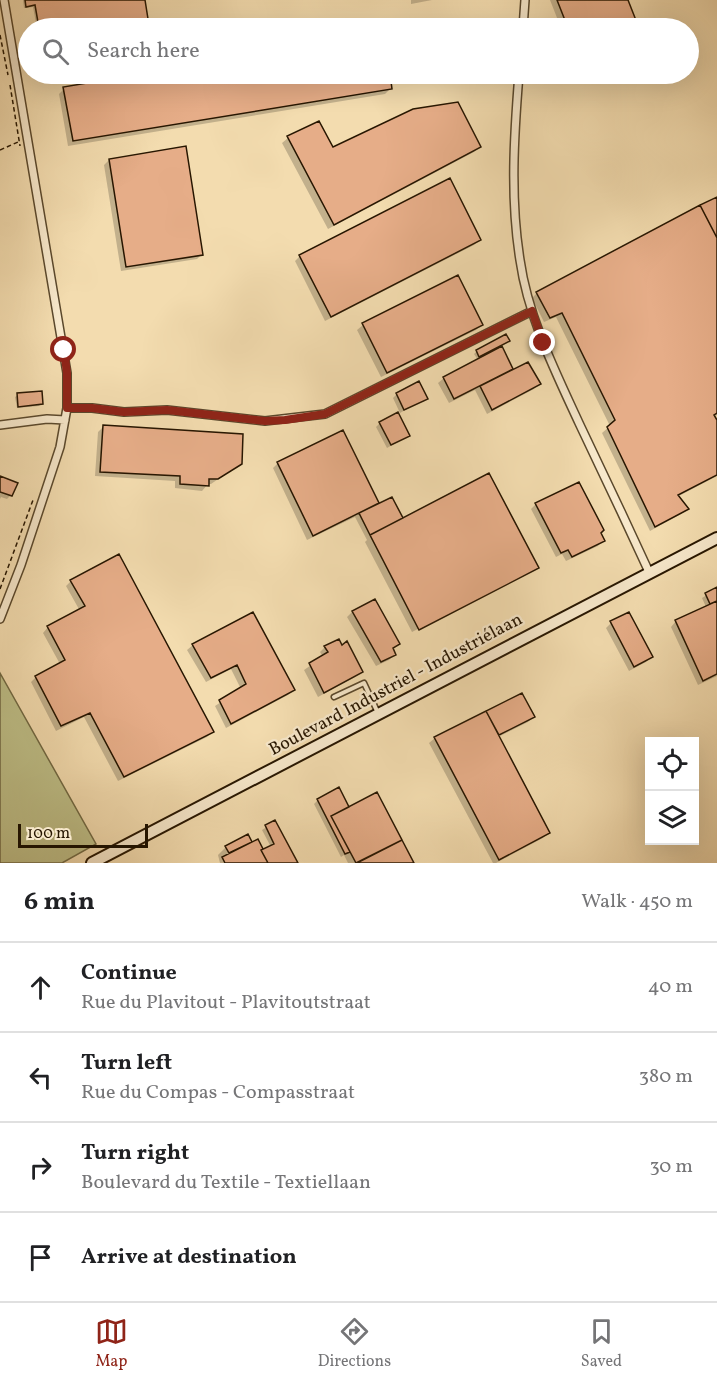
<!DOCTYPE html>
<html lang="en">
<head>
<meta charset="utf-8">
<style>
  body { margin:0; font-family:Vollkorn,serif; background:#f2f2f2; color:#202124 }
  .controls { position:absolute; right:18px; bottom:18px; display:grid; overflow:hidden; border-radius:0px; box-shadow:0 6px 24px #0002 }
  .controls button { width:54px; height:54px; display:grid; place-items:center; padding:0; border:0; border-bottom:2px solid #e0e0e0; background:#fff; color:#202124; font:30px sans-serif }
  .scale { position:absolute; left:18px; bottom:15px; width:130px; box-sizing:border-box; padding-left:6px; border:3px solid #271601; border-top:0; font-size:16px; line-height:21px; white-space:nowrap; color:#271601; -webkit-text-stroke:4px #f7e8cb; paint-order:stroke }
  .stop { position:absolute; width:18px; height:18px; margin:-14px; border:4px solid #8f2418; border-radius:50%; background:#fff }
  .stop.end { background:#8f2418; border-color:#fff; box-shadow:0 2px 6px #0008 }
  .list { margin:0; padding:0; list-style:none }
  h2 { display:flex; justify-content:space-between; align-items:center; height:78px; margin:0; padding:0 24px; font-size:26px }
  h2 small { font-size:20px; font-weight:400; color:#757577 }
  .list li { display:grid; grid-template-columns:39px 1fr auto; gap:18px; align-items:center; box-sizing:border-box; height:90px; padding:0 24px; border-top:2px solid #e0e0e0 }
  .list b { display:block; font-size:22px; white-space:nowrap }
  .list p { margin:0; font-size:20px; white-space:nowrap; color:#757577 }
  .list em { font-size:20px; font-style:normal; color:#757577 }
  .icon { flex:none; width:33px; height:33px; fill:none; stroke:currentColor; stroke-width:2; stroke-linecap:round; stroke-linejoin:round }
  .map { position:relative; flex:none; width:717px; height:863px; overflow:hidden }
  .search { position:absolute; background:#fff; box-shadow:0 6px 24px #0002; left:18px; right:18px; top:18px; height:66px; display:flex; align-items:center; gap:15px; box-sizing:border-box; padding:0 21px; border-radius:33px; color:#757577; font-size:22px }
  .sheet { height:438px; background:#fff }
  nav { display:flex; justify-content:space-around; align-items:center; box-sizing:border-box; height:84px; border-top:2px solid #e0e0e0; background:#fff; font-size:16px; color:#757577 }
  nav a { display:grid; justify-items:center; gap:3px }
  nav .on { color:#8f2418 }
  .map>svg:first-child { display:block }
  .green { fill:#bebf88; stroke:#726a44; stroke-width:1.5 }
  .shadow { fill:#0003 }
  .building { fill:#e6ad88; stroke:#271601; stroke-width:1.5 }
  .lines { fill:none; stroke-linecap:round; stroke-linejoin:round }
  .lane-casing { stroke:#5a482c; stroke-width:7 }
  .street-casing { stroke:#5a482c; stroke-width:10 }
  .secondary-casing { stroke:#271601; stroke-width:14 }
  .path { stroke:#271601; stroke-width:1.5; stroke-dasharray:4.5 3; stroke-linecap:butt }
  .lane { stroke:#f7e8cb; stroke-width:4 }
  .street { stroke:#f7e8cb; stroke-width:7 }
  .secondary { stroke:#f7e8cb; stroke-width:10 }
  .route { stroke:#8f2418; stroke-width:8 }
  .labels { text-anchor:middle; dominant-baseline:central; stroke-width:4.5; stroke-linejoin:round; paint-order:stroke }
  .street-label { font-size:18px; fill:#271601; stroke:#f7e8cb }
</style>
</head>
<body>
<div class="map">
<svg width="717" height="863" viewBox="0 0 717 863">
  <rect width="100%" height="100%" fill="#f3dcaf"/>
  <filter id="stains"><feTurbulence type="fractalNoise" baseFrequency=".00333" numOctaves="4"/><feColorMatrix values="0 0 0 0 .2 0 0 0 0 .09 0 0 0 0 .02 0 0 0 .5 -.17"/></filter>
  <radialGradient id="worn" r=".72"><stop offset=".6" stop-color="#630" stop-opacity="0"/><stop offset="1" stop-color="#630" stop-opacity=".3"/></radialGradient>
  <path class="green" d="M0,673L96,844L62,863H0Z"/>
  <path class="shadow" d="M23,0H143L146,19L144,21L98,28H37L33,7L24,8Z
    M411,0H432L411,4Z
    M550,0H626L637,28H561Z
    M149,74H388L391,88L385,94L68,146L59,94L64,89Z
    M318,123L332,149L480,147L474,152L328,229L282,143L288,138Z
    M109,160L202,254L197,259L121,271L104,165Z
    M717,199V415L713,417L717,423V476L677,497L687,509L681,514L650,531L602,433L610,426L556,317L544,322L532,298L537,293Z
    M480,240L474,245L325,321L295,261L300,256Z
    M458,277L482,324L476,330L381,377L357,330L363,325Z
    M500,346L513,371L539,383L534,389L487,414L475,390L449,403L438,383L444,378L478,360L474,354L477,351Z
    M397,394L426,398L400,413L393,398Z
    M18,395L41,404L39,406L17,408L15,397Z
    M380,423L408,436L387,448L376,427Z
    M104,426L240,464L211,484H208L202,491L175,488V481L95,476L98,432Z
    M343,432L378,505L402,520L537,567L533,571V569L412,632L365,542L367,540L355,517L307,540L273,468L278,463Z
    M0,478L11,495L7,499L1,497L0,499Z
    M536,504L599,533L603,540L598,546L566,561L562,554L556,557L531,509Z
    M71,581L212,732L207,737L118,781L84,717L56,731L31,682L36,677L60,664L43,633L48,627L80,611L66,586Z
    M717,589V676L698,685L671,627L676,621L706,607L702,598Z
    M374,601L398,644L392,650L394,655L389,660L376,666L347,617L352,612Z
    M252,614L293,690L288,695L226,728L215,706L241,689L231,669L206,682L187,650L193,645Z
    M611,623L651,657L646,662L629,671L606,628Z
    M325,647L361,671L355,677L318,697L304,670L323,657L320,652Z
    M522,695L533,717L528,722L498,737L548,833L543,838L496,863H493L429,743L435,738Z
    M376,794L412,863H348L344,855L341,857L314,804L318,800L349,809Z
    M275,822L296,863H220L218,855L226,847L248,836L251,844L257,841L263,851L271,847L262,830Z"/>
  <path class="building" d="M25,0H145L148,19L92,28H39L35,5L26,7Z
    M557,0H628L639,28H568Z
    M141,74H390L392,89L73,141L63,87Z
    M458,102L481,147L334,225L287,136L319,121L333,147L413,109Z
    M186,146L203,255L126,267L109,159Z
    M450,178L481,240L331,317L299,255Z
    M717,197V238L700,205Z
    M700,205L717,238V413L714,415L717,420V475L678,495L689,509L655,527L607,427L615,420L562,313L550,318L536,292Z
    M458,275L483,325L387,373L362,323Z
    M506,334L510,341L479,357L476,350Z
    M502,346L513,369L454,399L443,377Z
    M528,362L541,384L492,410L480,386Z
    M419,381L428,399L404,410L396,393Z
    M42,391L43,404L18,407L17,393Z
    M398,412L410,436L391,445L379,422Z
    M103,425L243,434L242,464L218,479H209V486L180,484V476L100,472Z
    M343,430L379,503L313,536L277,462Z
    M489,473L539,568L419,630L370,535Z
    M0,476L18,483L12,496L0,492Z
    M579,482L604,530L601,533L605,541L572,557L568,550L561,553L535,503Z
    M392,497L403,518L370,535L359,513Z
    M119,554L214,732L124,777L90,713L61,726L35,676L65,660L47,626L85,606L70,580Z
    M717,587V601L710,604L705,593Z
    M375,599L400,644L393,648L396,655L381,662L352,611Z
    M717,601V674L703,681L675,620Z
    M253,612L295,690L231,724L219,700L246,684L237,665L211,678L192,644Z
    M629,612L653,657L634,667L610,621Z
    M339,639L342,645L347,641L363,672L324,693L309,663L328,652L324,646Z
    M522,693L535,717L499,735L486,711Z
    M486,711L550,833L499,860L434,737Z
    M339,787L349,807L331,816L350,852L345,854L317,799Z
    M377,792L402,840L356,863L331,816Z
    M275,820L298,863H268L261,850L274,844L265,825Z
    M248,834L252,842L229,853L225,846Z
    M258,839L263,849L261,850L268,863H225L222,857Z
    M402,840L414,863H357Z"/>
  <g class="lines">
    <g class="lane-casing">
      <path id="lane" d="M334,697L364,683L378,713"/>
    </g>
    <g class="street-casing">
      <path id="street" d="M523,28L525,0
        M519,74C514,136 510,198 520,260C528,317 555,371 579,423C603,473 626,522 649,572
        M67,408H92L124,412L167,410L265,421L325,414L532,311
        M0,425L47,419L65,420
        M0,619L21,565L60,447L67,408V373L4,0"/>
    </g>
    <g class="secondary-casing">
      <path id="secondary" d="M92,863L717,538"/>
    </g>
    <path class="path" d="M0,35L8,75
      M10,85L20,146
      M0,150L18,142
      M0,589L33,500"/>
    <use href="#lane" class="lane"/>
    <use href="#street" class="street"/>
    <use href="#secondary" class="secondary"/>
  </g>
  <g class="lines">
    <path class="route" d="M64,350L67,373V408H92L124,412L167,410L265,421L285,420L325,414L532,311L543,343"/>
  </g>
  <g class="labels">
    <g class="street-label">
      <text transform="translate(396 685) rotate(-28)">Boulevard Industriel - Industriélaan</text>
    </g>
  </g>
  <rect width="100%" height="100%" filter="url(#stains)"/>
  <rect width="100%" height="100%" fill="url(#worn)"/>
</svg>
<div class="controls">
<button><svg class="icon" aria-label="locate" viewBox="0 0 24 24"><circle cx="12" cy="12" r="6"/><path d="M12 2v4M12 18v4M2 12h4M18 12h4"/></svg></button>
<button><svg class="icon" aria-label="layers" viewBox="0 0 24 24"><path d="M12 4l9 5-9 5-9-5zM3 14l9 5 9-5"/></svg></button>
</div>
<div class="scale">100 m</div>
<div class="stop" style="left:64px;top:350px"></div>
<div class="stop end" style="left:543px;top:343px"></div>
<div class="search"><svg class="icon" aria-label="search" viewBox="0 0 24 24"><circle cx="10" cy="10" r="6"/><path d="M15 15l6 6"/></svg>Search here</div>
</div>
<section class="sheet">
<h2>6 min<small>Walk · 450 m</small></h2>
<ul class="list">
<li><svg class="icon" aria-label="ahead" viewBox="0 0 24 24"><path d="M12 20V5M6 11l6-6 6 6"/></svg><div><b>Continue</b><p>Rue du Plavitout - Plavitoutstraat</p></div><em>40 m</em></li>
<li><svg class="icon" aria-label="left" viewBox="0 0 24 24"><path d="M17 20v-9H6M10 6l-5 5 5 5"/></svg><div><b>Turn left</b><p>Rue du Compas - Compasstraat</p></div><em>380 m</em></li>
<li><svg class="icon" aria-label="right" viewBox="0 0 24 24"><path d="M7 20v-9h11M14 6l5 5-5 5"/></svg><div><b>Turn right</b><p>Boulevard du Textile - Textiellaan</p></div><em>30 m</em></li>
<li><svg class="icon" aria-label="arrive" viewBox="0 0 24 24"><path d="M6 21V4h12l-3 4 3 4H6"/></svg><div><b>Arrive at destination</b></div></li>
</ul>
</section>
<nav>
<a class="on"><svg class="icon" aria-label="map" viewBox="0 0 24 24"><path d="M3 6l6-2 6 2 6-2v14l-6 2-6-2-6 2zM9 4v14M15 6v14"/></svg>Map</a>
<a><svg class="icon" aria-label="directions" viewBox="0 0 24 24"><path d="M12 3l9 9-9 9-9-9zM9 14v-3h6M13 9l2 2-2 2"/></svg>Directions</a>
<a><svg class="icon" aria-label="saved" viewBox="0 0 24 24"><path d="M7 4h10v16l-5-4-5 4z"/></svg>Saved</a>
</nav>
</body>
</html>
